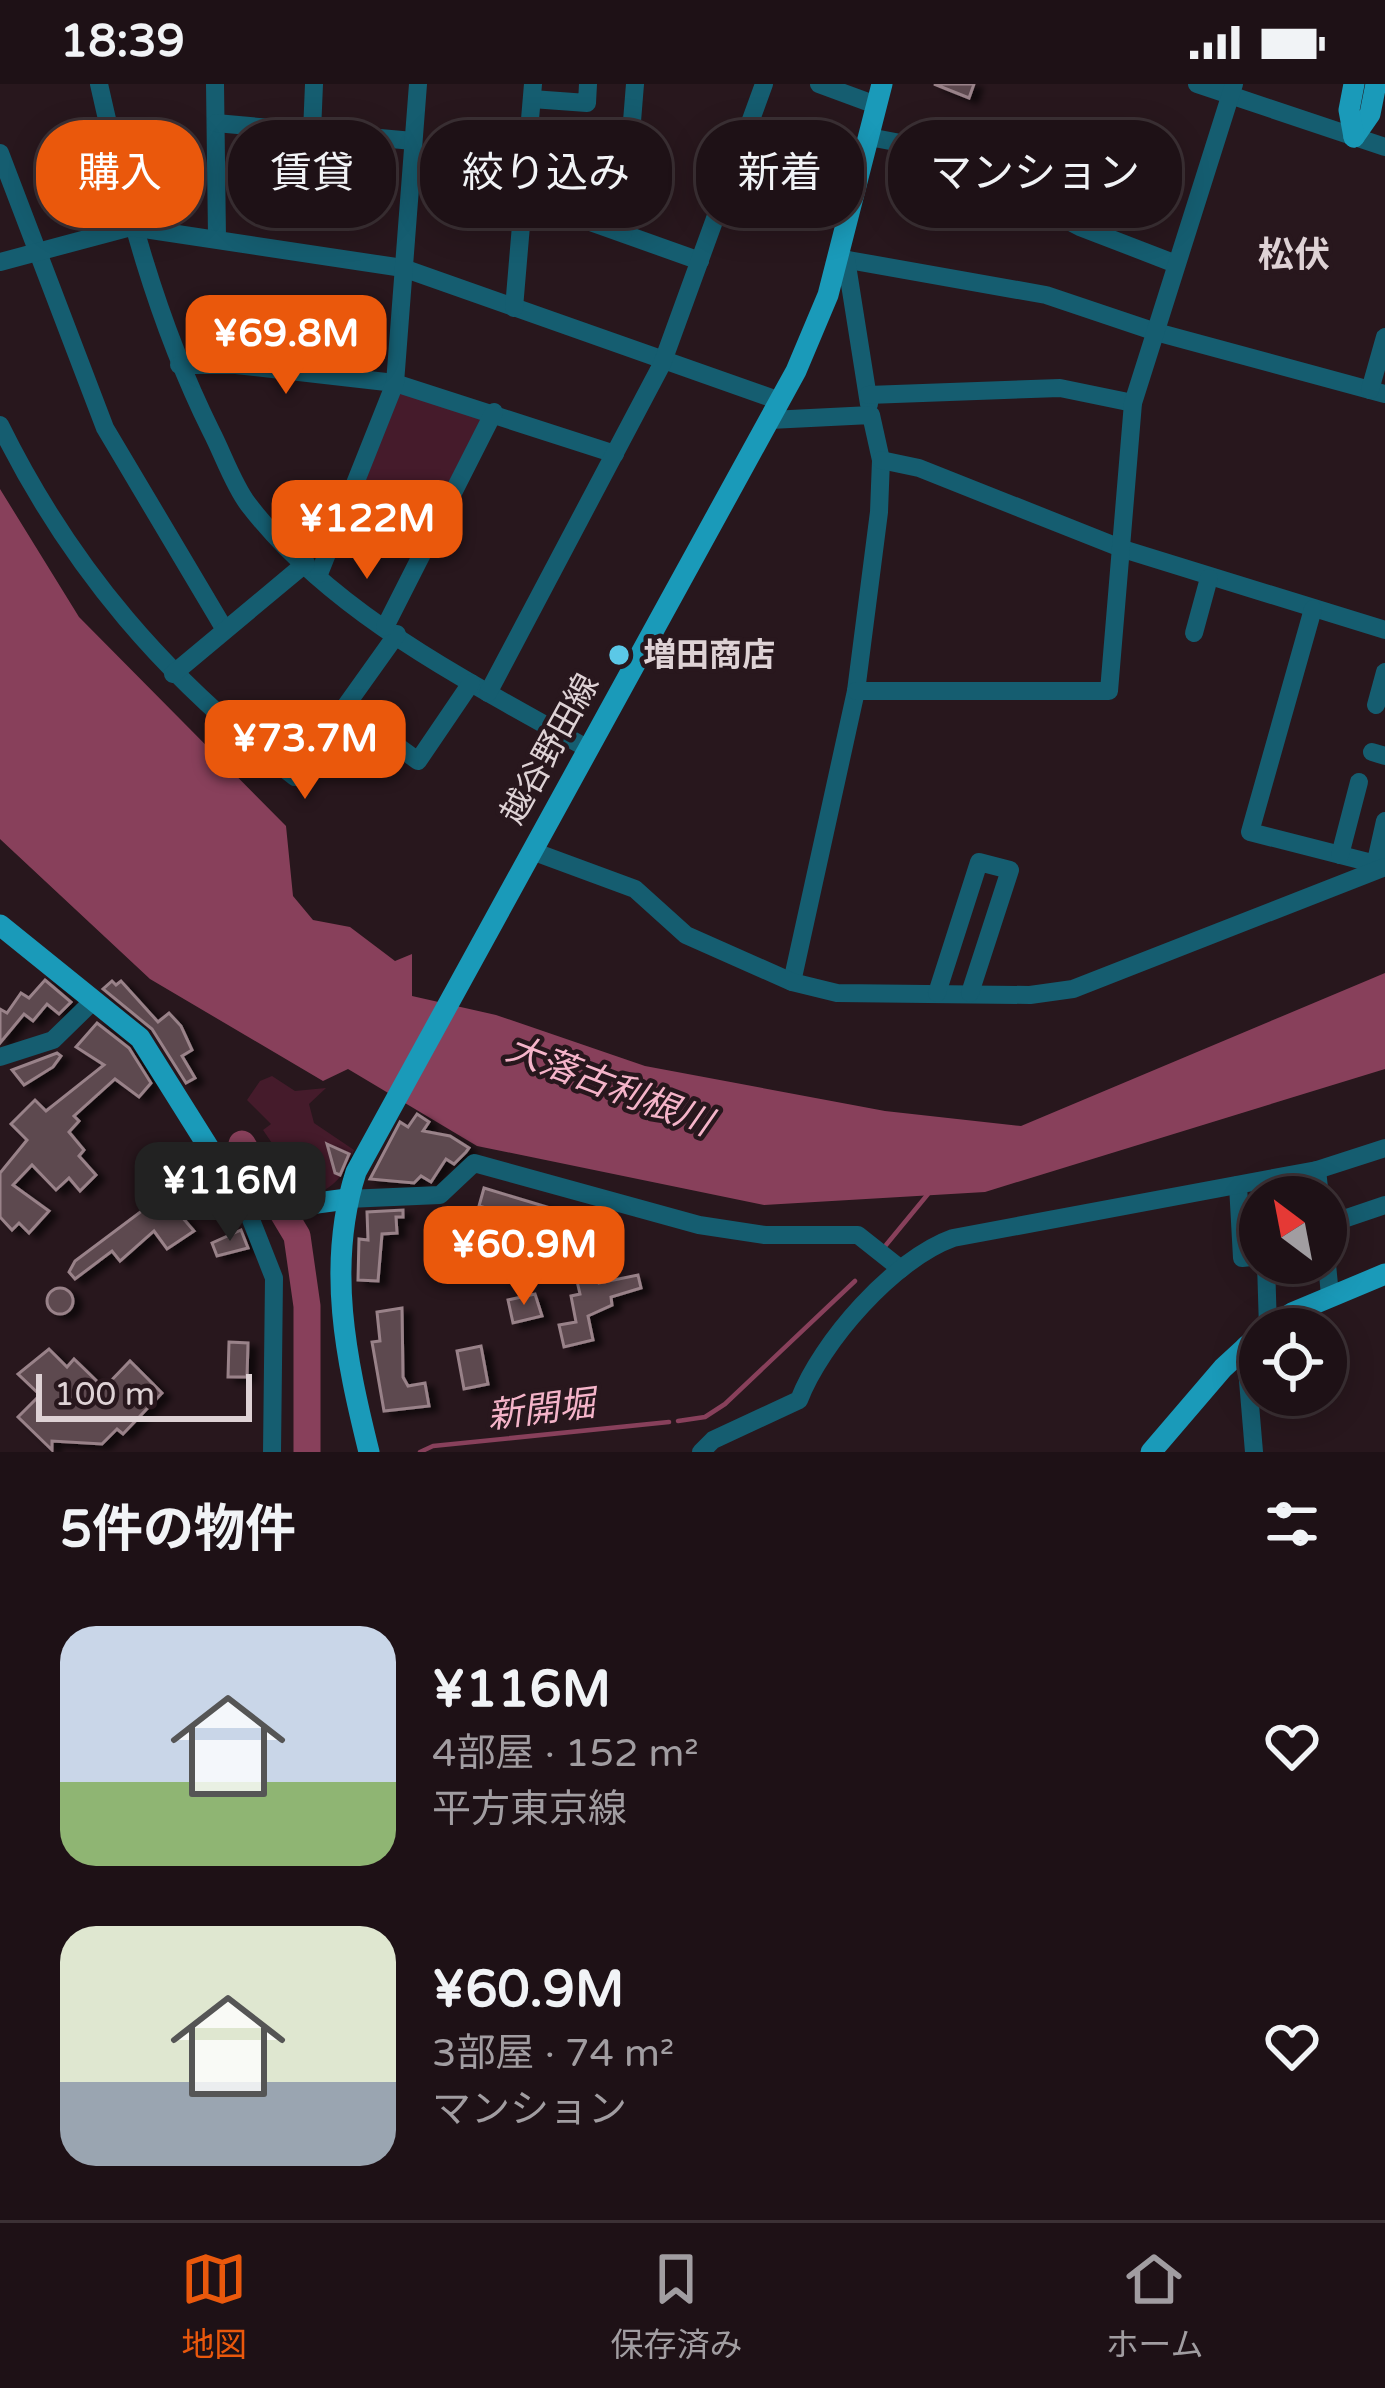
<!DOCTYPE html>
<html lang="ja">
<head>
<meta charset="utf-8">
<style>
  body { margin:0; font-family:"Varela Round","Noto Sans JP",sans-serif; background:#261a1f; color:#f1f3f6; height:100vh; display:flex; flex-direction:column; font-size:45px; white-space:nowrap }
  * { box-sizing:border-box; margin:0 }
  p { font-size:39px; color:#a19da1 }
  .icon { flex:none; width:66px; height:66px; fill:none; stroke:currentColor; stroke-width:2; stroke-linecap:round; stroke-linejoin:round }
  .map { position:relative; height:1368px; overflow:hidden }
  .drawer { display:flex; flex-direction:column; background:#1e1116; flex:1 }
  .drawer>* { flex:none }
  .hud { position:absolute; left:36px; top:36px; width:1314px; height:108px; display:flex; gap:24px }
  .needle { width:78px; rotate:328deg }
  .buttons { position:absolute; left:1239px; top:1092px; display:grid; gap:24px }
  .buttons a { display:grid; place-items:center; width:108px; height:108px; border-radius:50%; background:#1e1116; box-shadow:0 6px 30px #0003,0 0 0 3px #3c3135; font-size:60px }
  .scale { position:absolute; left:36px; bottom:30px; width:216px; box-sizing:border-box; padding-left:12px; border:6px solid #ded2d5; border-top:0; font-size:33px; line-height:42px; white-space:nowrap; color:#ded2d5; -webkit-text-stroke:9px #28171d; paint-order:stroke }
  .price { position:absolute; translate:-50% -102px; padding:0 27px; border-radius:24px; background:#ea580c; color:#fff; font-size:39px; line-height:78px; filter:drop-shadow(0 3px 6px #0008) }
  .price::after { content:''; position:absolute; left:50%; top:72px; width:36px; height:27px; margin-left:-18px; background:inherit; clip-path:polygon(0 0,100% 0,50% 100%) }
  .price.active { background:#222; color:#fff }
  ul { padding:0; list-style:none }
  li { display:flex; align-items:center; gap:36px; height:300px; padding:0 60px }
  li span { display:grid; place-items:center; flex:none; width:336px; height:240px; border-radius:36px; color:#555 }
  li>.icon { margin-inline-start:auto }
  span .icon { width:144px; height:144px; fill:#fffc; stroke-width:1 }
  li b { font-size:51px }
  h2 { display:flex; justify-content:space-between; align-items:center; height:144px; padding:0 60px; font-size:51px }
  .pill { padding:0 42px; border-radius:48px; background:#1e1116; box-shadow:0 6px 30px #0003,0 0 0 3px #3c3135; font-size:42px; line-height:108px }
  .pill.active { background:#ea580c; color:#fff }
  .status { display:flex; justify-content:space-between; align-items:center; height:84px; padding:0 60px; background:#1e1116; direction:ltr }
  .status svg { height:33px; fill:currentColor }
  .tab-bar { display:flex; justify-content:space-around; align-items:center; height:168px; border-top:3px solid #3c3135; background:#1e1116; font-size:33px; color:#a19da1 }
  .tab-bar a { display:grid; justify-items:center; gap:6px }
  .tab-bar .active { color:#ea580c }
  .map>svg:first-child { display:block }
  .green { fill:#451b2b }
  .water { fill:#88405b }
  .lines { fill:none; stroke-linecap:round; stroke-linejoin:round }
  .stream { stroke:#88405b; stroke-width:4.5 }
  .river { stroke:#88405b; stroke-width:27 }
  .building { fill:#5d494f; stroke:#998289; stroke-width:3; filter:url(#shadow) }
  .minor { stroke:#155d70; stroke-width:18 }
  .major { stroke:#1a9ab9; stroke-width:21 }
  .poi-dot { fill:#5bc8e7; stroke:#28171d; stroke-width:4.5 }
  .labels { text-anchor:middle; dominant-baseline:central; stroke-width:9; stroke-linejoin:round; paint-order:stroke }
  .poi-label { font-size:33px; font-weight:bold; fill:#ded2d5; stroke:#28171d; text-anchor:start }
  .street-label { font-size:33px; fill:#ded2d5; stroke:#28171d }
  .neighbourhood-label { font-size:36px; font-weight:bold; fill:#ded2d5; stroke:#28171d }
  .water-label { font-size:36px; font-style:italic; fill:#f5b4c9; stroke:#28171d }
</style>
</head>
<body>
<div class="status"><b>18:39</b><svg viewBox="0 0 49 12"><path d="M0 12V9h3v3zM5 12V6h3v6zM10 12V3h3v9zM15 12V0h3v12zM26 1h20v11H26zM47 4h2v5h-2z"/></svg></div>
<div class="map">
<svg width="1385" height="1368" viewBox="0 0 1385 1368">
  <defs>
    <filter id="shadow"><feDropShadow dx="8" dy="4.5" stdDeviation="3" flood-color="#0009"/></filter>
  </defs>
  <rect width="100%" height="100%" fill="#28171d"/>
  <g class="green">
    <path d="M 393,303 L 483,334 L 420,453 L 347,419 Z"/>
    <path d="M 272,992 L 295,1007 L 326,1004 L 309,1020 L 314,1039 L 354,1066 C 347,1087 336,1103 315,1110 L 286,1062 L 276,1065 L 263,1046 L 271,1040 L 247,1016 L 260,997 Z"/>
  </g>
  <path class="water" d="M 0,405 L 79,533 L 286,742 L 293,812 L 313,836 L 350,843 L 395,877 L 412,870 L 412,912 L 496,931 L 645,982 L 885,1027 L 1021,1042 L 1385,889 L 1385,985 L 985,1108 L 764,1121 L 477,1062 L 348,985 L 323,997 L 150,895 L 0,755 Z"/>
  <g class="lines">
    <g class="stream">
      <path d="M 886,1161 L 928,1110"/>
      <path d="M 678,1337 L 705,1333 L 725,1320 L 855,1197"/>
      <path d="M 420,1368 L 433,1362 L 669,1338"/>
    </g>
    <path class="river" d="M 242,1060 L 297,1152 L 307,1222 L 307,1368"/>
  </g>
  <g class="building">
    <path d="M 934,0 L 974,0 L 969,14 Z"/>
    <path d="M 45,896 L 71,918 L 59,930 L 47,920 L 33,937 L 24,930 L 0,959 L 0,925 L 7,929 L 21,909 L 29,914 Z"/>
    <path d="M 112,897 L 116,901 L 121,897 L 158,938 L 169,929 L 181,942 L 192,966 L 182,972 L 195,994 L 186,999 L 152,945 L 103,905 Z"/>
    <path d="M 97,939 L 129,964 L 151,999 L 139,1013 L 115,995 L 74,1032 L 79,1037 L 69,1048 L 84,1066 L 79,1072 L 96,1091 L 80,1107 L 69,1094 L 56,1106 L 32,1081 L 13,1101 L 49,1127 L 29,1149 L 19,1139 L 12,1146 L 0,1133 L 0,1089 L 27,1056 L 11,1040 L 35,1016 L 46,1027 L 104,981 L 76,963 Z"/>
    <path d="M 57,969 L 61,972 L 53,983 L 24,1001 L 12,986 Z"/>
    <path d="M 417,1030 L 429,1038 L 423,1047 L 450,1052 L 469,1064 L 466,1068 L 454,1080 L 446,1075 L 431,1098 L 421,1092 L 414,1099 L 370,1095 L 400,1038 L 408,1043 Z"/>
    <path d="M 327,1060 L 349,1070 L 340,1091 L 335,1089 Z"/>
    <path d="M 484,1104 L 590,1136 L 585,1153 L 479,1122 Z"/>
    <path d="M 163,1111 L 194,1147 L 167,1165 L 154,1147 L 120,1177 L 112,1167 L 75,1195 L 69,1188 L 75,1177 Z"/>
    <path d="M 403,1126 L 403,1133 L 396,1133 L 397,1149 L 382,1150 L 378,1197 L 358,1196 L 359,1155 L 368,1156 L 367,1128 Z"/>
    <path d="M 241,1146 L 248,1164 L 217,1172 L 212,1159 Z"/>
    <path d="M 638,1191 L 641,1204 L 611,1213 L 612,1221 L 588,1232 L 593,1256 L 564,1263 L 559,1241 L 576,1238 L 571,1212 L 580,1210 L 577,1197 L 597,1192 L 599,1199 Z"/>
    <circle cx="60" cy="1217" r="13"/>
    <path d="M 535,1210 L 542,1232 L 513,1239 L 508,1216 Z"/>
    <path d="M 402,1224 L 403,1293 L 408,1302 L 425,1299 L 429,1322 L 384,1327 L 372,1258 L 380,1257 L 377,1228 Z"/>
    <path d="M 229,1258 L 248,1259 L 247,1293 L 228,1293 Z"/>
    <path d="M 481,1262 L 488,1300 L 464,1305 L 457,1267 Z"/>
    <path d="M 49,1265 L 67,1283 L 74,1275 L 104,1304 L 130,1277 L 162,1309 L 123,1350 L 117,1345 L 102,1360 L 52,1357 L 52,1366 L 18,1333 L 40,1311 L 18,1290 Z"/>
  </g>
  <g class="lines">
    <g class="minor">
      <path d="M 99,0 C 126,121 156,236 211,347 C 223,370 233,400 248,420 C 333,531 470,598 588,665"/>
      <path d="M 215,0 L 217,153"/>
      <path d="M 819,0 L 876,21"/>
      <path d="M 1197,0 L 1385,63"/>
      <path d="M 532,15 L 587,19 L 588,0"/>
      <path d="M 216,39 L 413,57"/>
      <path d="M 312,48 L 314,0"/>
      <path d="M 869,53 L 927,64 L 1080,143 L 1176,180"/>
      <path d="M 0,69 L 105,344 L 225,546"/>
      <path d="M 523,114 L 700,177"/>
      <path d="M 623,149 L 635,0"/>
      <path d="M 837,174 L 1046,211 L 1156,248 L 1385,310"/>
      <path d="M 846,175 L 869,320"/>
      <path d="M 0,178 L 131,143 L 403,184 L 780,317"/>
      <path d="M 514,224 L 533,0"/>
      <path d="M 179,281 L 236,281 L 395,299 L 615,370"/>
      <path d="M 280,285 L 286,225"/>
      <path d="M 1370,306 L 1385,253"/>
      <path d="M 868,311 L 1060,304 L 1133,319"/>
      <path d="M 770,336 L 871,331 L 881,376 L 879,428 L 856,607 L 792,898"/>
      <path d="M 0,341 C 71,485 167,596 295,693 L 397,550"/>
      <path d="M 881,376 L 919,384 L 1123,465 L 1385,546"/>
      <path d="M 319,490 L 395,299 L 418,0"/>
      <path d="M 1313,525 L 1250,748 L 1368,778 L 1374,786 L 1385,737"/>
      <path d="M 385,543 L 494,328"/>
      <path d="M 1194,549 L 1209,494"/>
      <path d="M 173,590 L 306,479"/>
      <path d="M 856,607 L 1109,607 L 1133,319 L 1234,0"/>
      <path d="M 488,609 L 662,280 L 764,0"/>
      <path d="M 1376,621 L 1385,588"/>
      <path d="M 345,624 L 418,677 L 471,599"/>
      <path d="M 1372,668 L 1385,672"/>
      <path d="M 532,767 L 635,805 L 686,851 L 792,898 L 837,909 L 1030,911 L 1073,905 L 1385,783"/>
      <path d="M 1340,771 L 1359,698"/>
      <path d="M 937,909 L 979,778 L 1010,786 L 970,909"/>
      <path d="M 0,973 L 53,956 L 93,917"/>
      <path d="M 1317,1086 L 1320,1113"/>
      <path d="M 1238,1101 L 1242,1174 L 1260,1172"/>
      <path d="M 347,1115 L 440,1111 L 474,1079 L 699,1141 L 765,1151 L 858,1151 L 901,1185"/>
      <path d="M 246,1123 L 274,1194 L 272,1368"/>
      <path d="M 1326,1141 L 1385,1121"/>
      <path d="M 1326,1170 L 1330,1211"/>
      <path d="M 1266,1179 L 1268,1244"/>
      <path d="M 1245,1261 L 1254,1368"/>
      <path d="M 701,1368 L 713,1356 L 799,1316 C 821,1258 894,1175 953,1154 L 1317,1086 L 1385,1064"/>
    </g>
    <g class="major">
      <path d="M 1354,53 L 1370,30 L 1376,0"/>
      <path d="M 1354,53 L 1349,26 L 1354,0"/>
      <path d="M 0,841 L 140,954 L 246,1123 L 272,1125 L 347,1115"/>
      <path d="M 1267,1245 L 1292,1229 L 1385,1190"/>
      <path d="M 369,1368 C 346,1275 326,1182 356,1088 L 796,287 L 828,211 L 882,0"/>
      <path d="M 1151,1368 L 1223,1284 L 1260,1250"/>
    </g>
  </g>
  <circle class="poi-dot" cx="619" cy="571" r="12"/>
  <g class="labels">
    <g class="poi-label">
      <text x="643" y="571">増田商店</text>
    </g>
    <g class="street-label">
      <text transform="translate(550 665) rotate(-61)">越谷野田線</text>
    </g>
    <g class="neighbourhood-label">
      <text x="1294" y="171">松伏</text>
    </g>
    <g class="water-label">
      <text transform="translate(609 1002) rotate(21)">大落古利根川</text>
      <text transform="translate(541 1326) rotate(-7)">新開堀</text>
    </g>
  </g>
</svg>
<div class="buttons">
<a><svg class="needle" viewBox="-14 -14 28 28"><path d="M0-13l5 13h-10z" fill="#e53935"/><path d="M0 13l5-13h-10z" fill="#a19da1"/></svg></a>
<a><svg class="icon" aria-label="locate" viewBox="0 0 24 24"><circle cx="12" cy="12" r="6"/><path d="M12 2v4M12 18v4M2 12h4M18 12h4"/></svg></a>
</div>
<div class="scale">100 m</div>
<b class="price" style="left:286px;top:313px">¥69.8M</b>
<b class="price" style="left:367px;top:498px">¥122M</b>
<b class="price" style="left:305px;top:718px">¥73.7M</b>
<b class="price active" style="left:230px;top:1160px">¥116M</b>
<b class="price" style="left:524px;top:1224px">¥60.9M</b>
<div class="hud">
<a class="pill active">購入</a>
<a class="pill">賃貸</a>
<a class="pill">絞り込み</a>
<a class="pill">新着</a>
<a class="pill">マンション</a>
</div>
</div>
<section class="drawer">
<h2>5件の物件<svg class="icon" aria-label="filters" viewBox="0 0 24 24"><path d="M4 7h16M4 17h16"/><circle cx="9" cy="7" r="2"/><circle cx="15" cy="17" r="2"/></svg></h2>
<ul>
<li><span style="background:linear-gradient(#c9d6e8 65%,#8fb573 0)"><svg class="icon" aria-label="home" viewBox="0 0 24 24"><path d="M3 11l9-7 9 7M6 9v11h12V9"/></svg></span><div><b>¥116M</b><p>4部屋 · 152 m²</p><p>平方東京線</p></div><svg class="icon" aria-label="heart" viewBox="0 0 24 24"><path d="M12 20l-8-8c-3-5 5-10 8-4 3-6 11-1 8 4z"/></svg></li>
<li><span style="background:linear-gradient(#dfe7d0 65%,#9aa5b1 0)"><svg class="icon" aria-label="home" viewBox="0 0 24 24"><path d="M3 11l9-7 9 7M6 9v11h12V9"/></svg></span><div><b>¥60.9M</b><p>3部屋 · 74 m²</p><p>マンション</p></div><svg class="icon" aria-label="heart" viewBox="0 0 24 24"><path d="M12 20l-8-8c-3-5 5-10 8-4 3-6 11-1 8 4z"/></svg></li>
</ul>
</section>
<nav class="tab-bar">
<a class="active"><svg class="icon" aria-label="map" viewBox="0 0 24 24"><path d="M3 6l6-2 6 2 6-2v14l-6 2-6-2-6 2zM9 4v14M15 6v14"/></svg>地図</a>
<a><svg class="icon" aria-label="saved" viewBox="0 0 24 24"><path d="M7 4h10v16l-5-4-5 4z"/></svg>保存済み</a>
<a><svg class="icon" aria-label="home" viewBox="0 0 24 24"><path d="M3 11l9-7 9 7M6 9v11h12V9"/></svg>ホーム</a>
</nav>
</body>
</html>
